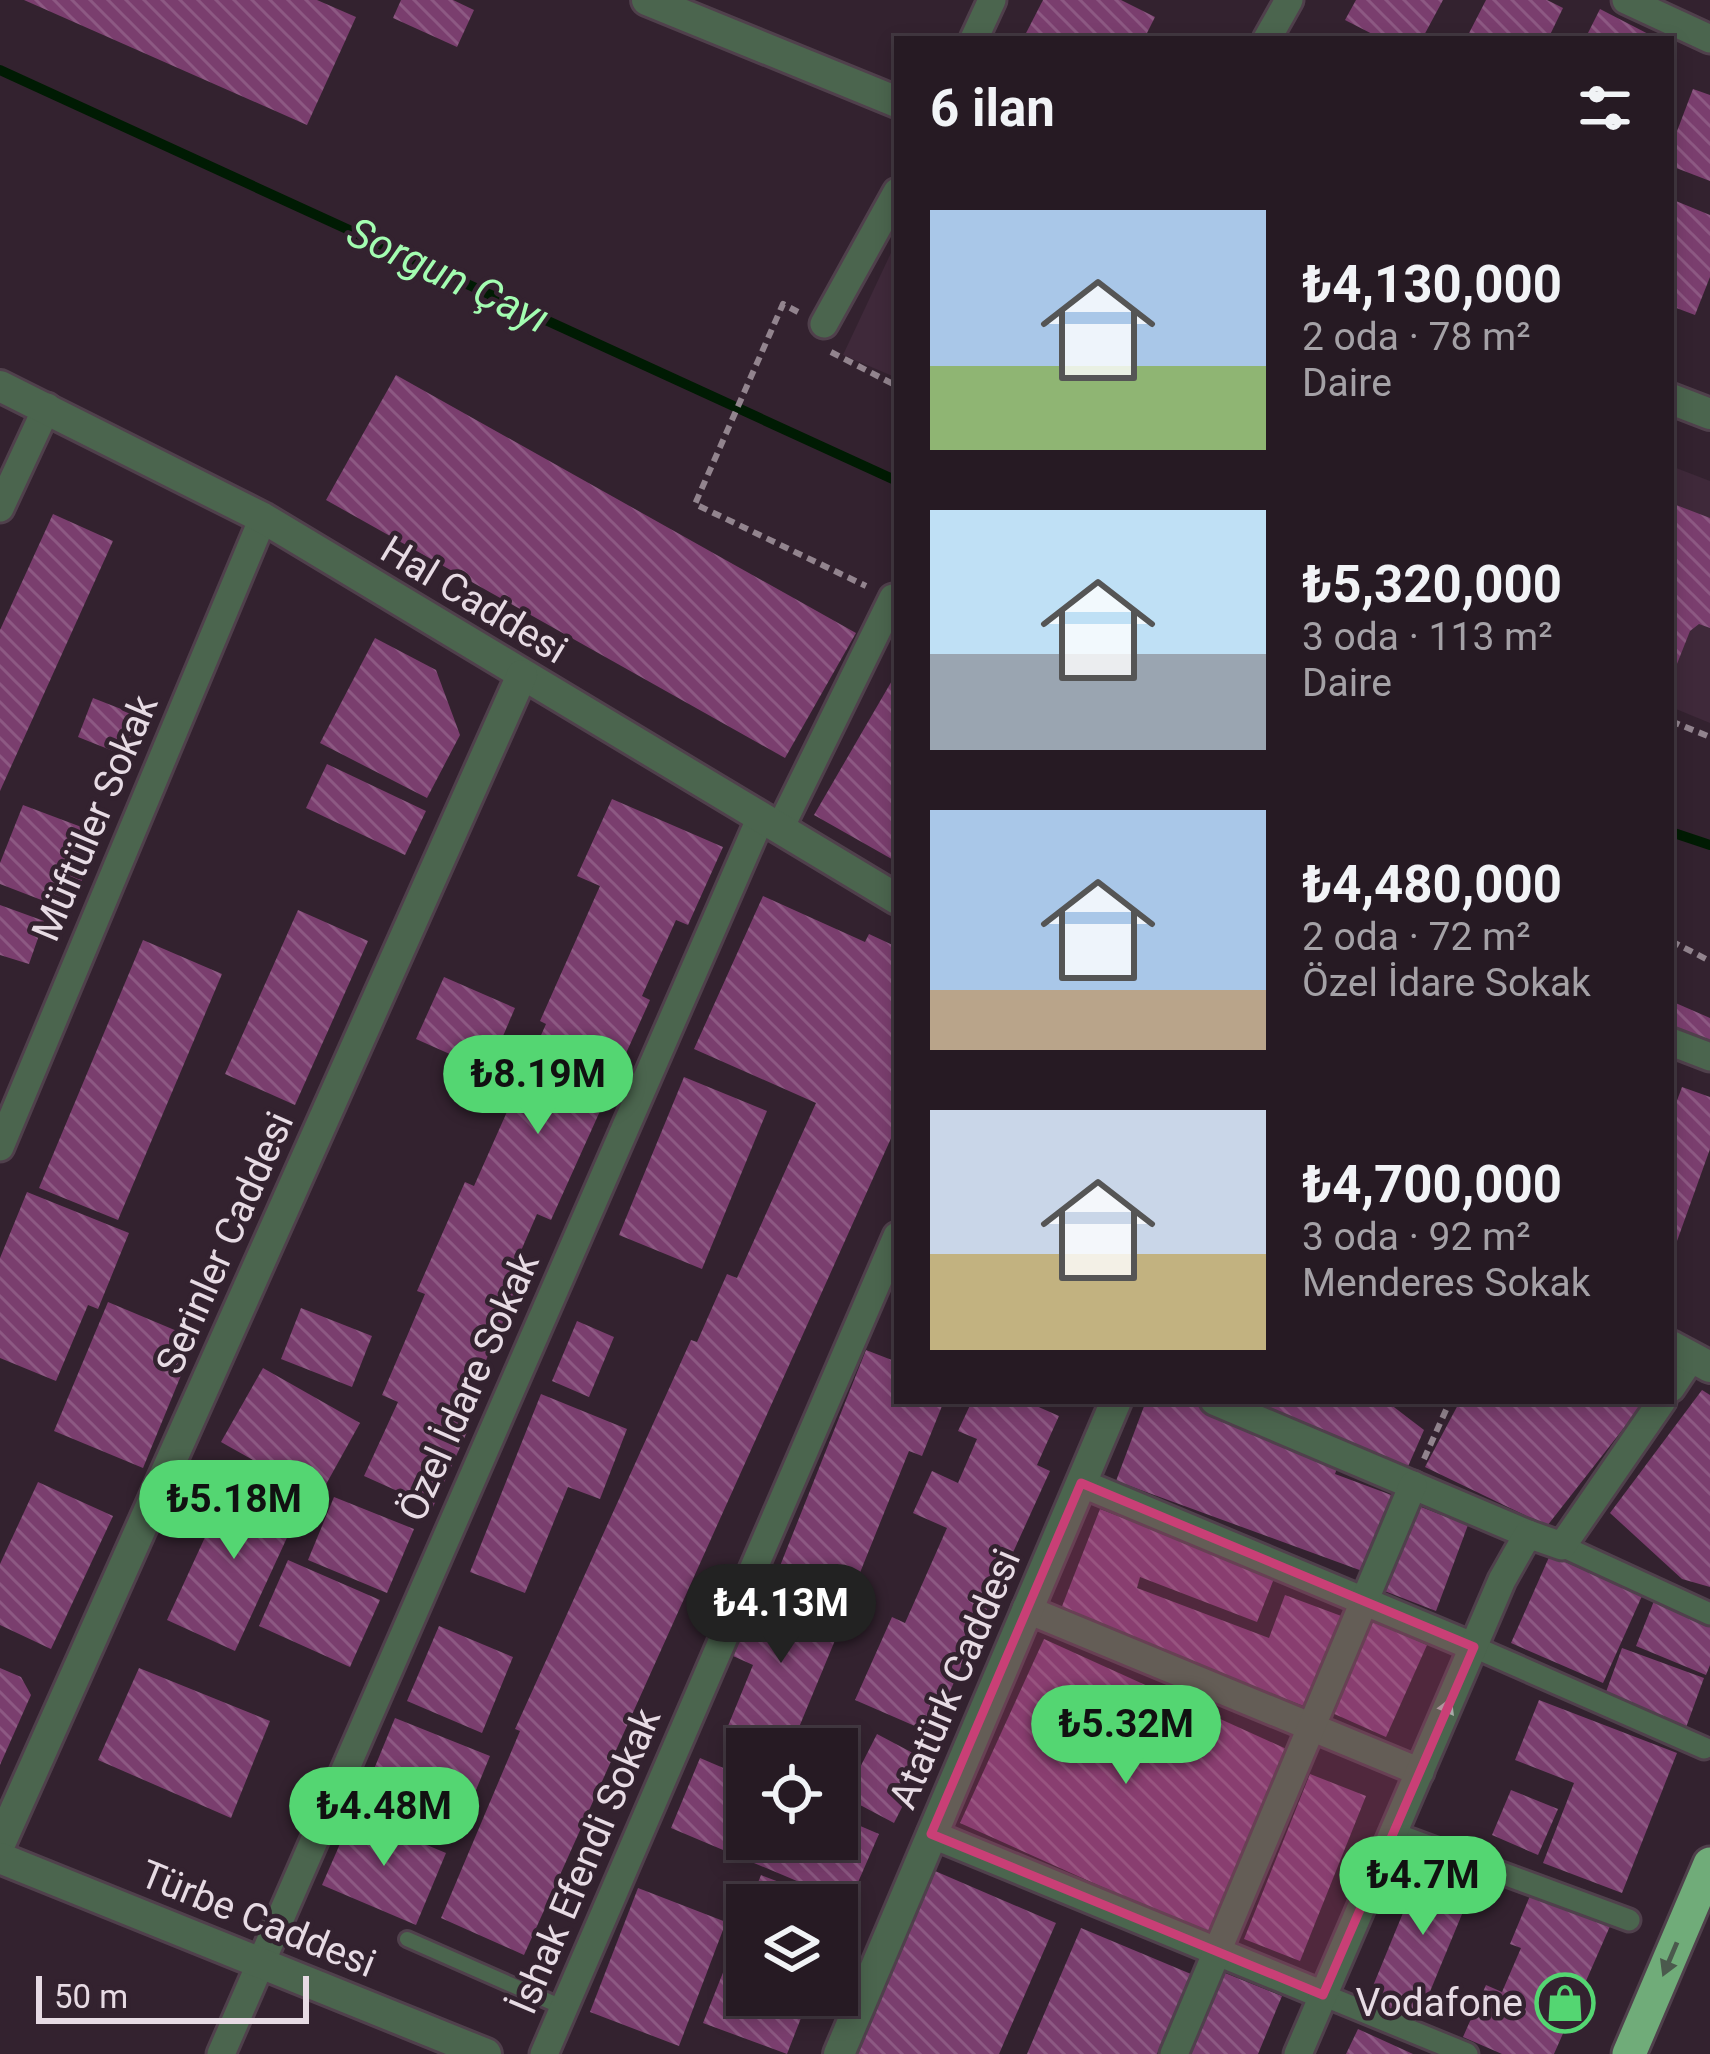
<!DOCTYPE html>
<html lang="tr">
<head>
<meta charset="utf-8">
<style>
  body { margin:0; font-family:Roboto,sans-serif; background:#322730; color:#f1f3f6; height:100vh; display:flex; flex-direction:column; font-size:45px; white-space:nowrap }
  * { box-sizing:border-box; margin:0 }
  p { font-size:39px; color:#a4a1a6 }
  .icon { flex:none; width:66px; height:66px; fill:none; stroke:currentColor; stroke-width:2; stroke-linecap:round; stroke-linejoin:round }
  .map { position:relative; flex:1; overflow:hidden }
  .sheet { position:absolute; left:894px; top:36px; width:780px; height:1368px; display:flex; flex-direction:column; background:#261a23; border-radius:0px; box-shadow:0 6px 18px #0003,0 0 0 3px #423841 }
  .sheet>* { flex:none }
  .fabs { position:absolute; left:726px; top:1728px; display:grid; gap:24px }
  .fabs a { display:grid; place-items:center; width:132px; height:132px; border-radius:0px; background:#261a23; box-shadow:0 6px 18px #0003,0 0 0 3px #423841; font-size:60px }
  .scale { position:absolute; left:36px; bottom:30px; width:273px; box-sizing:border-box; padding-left:12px; border:6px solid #e7dbe4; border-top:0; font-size:33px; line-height:42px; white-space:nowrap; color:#e7dbe4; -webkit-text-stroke:9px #33222f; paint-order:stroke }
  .price { position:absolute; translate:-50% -102px; padding:0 27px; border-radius:42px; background:#54d672; color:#111; font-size:39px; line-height:78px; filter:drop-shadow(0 3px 6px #0008) }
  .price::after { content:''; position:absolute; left:50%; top:72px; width:36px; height:27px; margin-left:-18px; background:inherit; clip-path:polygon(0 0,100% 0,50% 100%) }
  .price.selected { background:#222; color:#fff }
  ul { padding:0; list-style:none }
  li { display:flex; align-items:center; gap:36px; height:300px; padding:0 36px }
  li span { display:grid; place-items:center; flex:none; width:336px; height:240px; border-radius:0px; color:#555 }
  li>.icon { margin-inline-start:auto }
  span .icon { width:144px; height:144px; fill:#fffc; stroke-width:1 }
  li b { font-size:51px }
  h2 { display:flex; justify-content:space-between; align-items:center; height:144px; padding:0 36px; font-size:51px }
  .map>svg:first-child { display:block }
  .built { fill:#3f293a }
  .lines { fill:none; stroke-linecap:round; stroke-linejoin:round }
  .stream { stroke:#001b03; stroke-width:10 }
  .building { fill:url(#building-back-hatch) }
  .service-casing { stroke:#50404c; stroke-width:20 }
  .pedestrian-casing { stroke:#50404c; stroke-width:27 }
  .minor-casing { stroke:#50404c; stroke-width:33 }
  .tertiary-casing { stroke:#50404c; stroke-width:36 }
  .trunk-casing { stroke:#50404c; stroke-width:39 }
  .path { stroke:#92848e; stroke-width:6; stroke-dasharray:9 6; stroke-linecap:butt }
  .service { stroke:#4b654e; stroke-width:14 }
  .pedestrian { stroke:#4b654e; stroke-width:21 }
  .minor { stroke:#4b654e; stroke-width:27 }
  .tertiary { stroke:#4b654e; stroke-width:30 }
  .trunk { stroke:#70ac79; stroke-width:33 }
  .oneway { fill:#a9aca8 }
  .oneway2 { fill:#4b594d }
  .marked { fill:#c93f76; fill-opacity:0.2; stroke:#c93f76; stroke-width:9; stroke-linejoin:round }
  .labels { text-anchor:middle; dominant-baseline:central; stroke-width:9; stroke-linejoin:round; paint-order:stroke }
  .street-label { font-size:39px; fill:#e7dbe4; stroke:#33222f }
  .poi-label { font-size:39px; fill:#e7dbe4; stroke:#33222f; text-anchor:end }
  .water-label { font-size:42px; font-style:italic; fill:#a3fdb1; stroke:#33222f }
</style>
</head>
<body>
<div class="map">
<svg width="1710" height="2054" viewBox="0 0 1710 2054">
  <defs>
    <pattern id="building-back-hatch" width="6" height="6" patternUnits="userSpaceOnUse" patternTransform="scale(3)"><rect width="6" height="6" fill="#7a3e6e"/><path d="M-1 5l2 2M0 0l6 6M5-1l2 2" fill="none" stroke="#8d5983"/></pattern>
  </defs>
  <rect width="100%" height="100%" fill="#33222f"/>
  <g class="built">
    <path d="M 897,240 L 897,378 L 843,355 Z"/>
    <path d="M 1671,466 L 1710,481 L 1710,723 L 1671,707 Z"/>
  </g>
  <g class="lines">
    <g class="stream">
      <path d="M 0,70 L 897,481"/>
      <path d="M 1671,832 L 1710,845"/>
    </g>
  </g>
  <g class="building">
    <path d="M 24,0 L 317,0 L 356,17 L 307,125 Z"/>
    <path d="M 401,0 L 453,0 L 474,10 L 457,47 L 393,18 Z"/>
    <path d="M 1043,0 L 1121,0 L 1155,17 L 1144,39 L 1023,39 Z"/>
    <path d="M 1356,0 L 1443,0 L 1422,39 L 1382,39 L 1345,20 Z"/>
    <path d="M 1486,0 L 1547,0 L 1563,8 L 1548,39 L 1466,39 Z"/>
    <path d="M 1600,9 L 1658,39 L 1585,39 Z"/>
    <path d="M 1693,89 L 1710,95 L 1710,181 L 1671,166 L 1671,147 Z"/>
    <path d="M 1671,199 L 1710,215 L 1710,277 L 1695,315 L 1671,306 Z"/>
    <path d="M 396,375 L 856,633 L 785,758 L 326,500 Z"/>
    <path d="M 1671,503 L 1710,518 L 1710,628 L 1699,624 L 1690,631 L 1675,669 L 1671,667 Z"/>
    <path d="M 53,514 L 113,541 L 0,791 L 0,630 Z"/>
    <path d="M 375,638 L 436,670 L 460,735 L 427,798 L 320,743 Z"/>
    <path d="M 897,672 L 897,862 L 814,815 Z"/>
    <path d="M 93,698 L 139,716 L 123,755 L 78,737 Z"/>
    <path d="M 327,764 L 426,811 L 405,855 L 306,808 Z"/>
    <path d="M 612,799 L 723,847 L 688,925 L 676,920 L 642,996 L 650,1000 L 551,1220 L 537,1214 L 510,1276 L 521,1281 L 456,1428 L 467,1432 L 433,1507 L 364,1476 L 398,1402 L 382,1395 L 425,1294 L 417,1291 L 465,1182 L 474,1186 L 546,1024 L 540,1021 L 600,886 L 577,876 Z"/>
    <path d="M 23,805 L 100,834 L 70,911 L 0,884 L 0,863 Z"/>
    <path d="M 763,896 L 865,942 L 869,934 L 897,947 L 897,1125 L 524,1955 L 441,1918 L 520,1731 L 515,1729 L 691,1340 L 697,1342 L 727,1274 L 737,1278 L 816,1103 L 694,1049 Z"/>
    <path d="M 0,905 L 44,921 L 29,964 L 0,955 Z"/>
    <path d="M 298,910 L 368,941 L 295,1105 L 225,1074 Z"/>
    <path d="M 143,940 L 222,974 L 118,1220 L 39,1188 Z"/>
    <path d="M 444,977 L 515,1008 L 488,1071 L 416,1039 Z"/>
    <path d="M 1671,1001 L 1710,1018 L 1710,1046 L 1671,1029 Z"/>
    <path d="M 684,1077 L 767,1111 L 702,1269 L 619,1235 Z"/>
    <path d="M 1682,1087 L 1710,1097 L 1710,1149 L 1672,1255 L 1671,1117 Z"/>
    <path d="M 27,1192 L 129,1233 L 98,1309 L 88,1305 L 56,1381 L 0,1358 L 0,1258 Z"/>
    <path d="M 108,1302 L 196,1339 L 143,1468 L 54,1431 Z"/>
    <path d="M 301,1308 L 372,1336 L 352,1387 L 281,1359 Z"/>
    <path d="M 577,1321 L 614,1337 L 589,1397 L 552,1381 Z"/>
    <path d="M 866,1350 L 897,1362 L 897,1401 L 944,1401 L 922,1456 L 909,1451 L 851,1595 L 780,1566 Z"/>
    <path d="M 263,1368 L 360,1423 L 319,1497 L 221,1442 Z"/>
    <path d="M 1702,1390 L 1710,1395 L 1710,1587 L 1682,1579 L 1610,1513 Z"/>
    <path d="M 541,1394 L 627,1429 L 600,1499 L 568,1487 L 525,1593 L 470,1572 Z"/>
    <path d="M 972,1401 L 1025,1401 L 1059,1416 L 1037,1465 L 1050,1471 L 931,1733 L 855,1700 L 892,1617 L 905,1623 L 947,1528 L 913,1513 L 932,1471 L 958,1483 L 977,1439 L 958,1431 Z"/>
    <path d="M 1146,1401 L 1185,1401 L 1214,1412 L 1340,1460 L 1335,1474 L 1394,1496 L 1365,1572 L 1116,1481 Z"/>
    <path d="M 1262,1401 L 1386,1401 L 1424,1430 L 1406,1471 L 1257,1412 Z"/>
    <path d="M 1460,1401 L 1645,1401 L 1547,1526 L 1425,1467 Z"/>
    <path d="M 234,1474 L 302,1505 L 235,1651 L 167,1620 Z"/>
    <path d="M 38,1482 L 113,1516 L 51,1649 L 0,1625 L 0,1564 Z"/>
    <path d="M 334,1497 L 414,1529 L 387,1593 L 308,1560 Z"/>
    <path d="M 1416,1505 L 1468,1525 L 1436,1611 L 1382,1590 Z"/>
    <path d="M 1100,1509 L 1275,1576 L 1257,1622 L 1140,1577 L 1137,1588 L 1269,1638 L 1285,1595 L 1344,1617 L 1309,1708 L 1059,1614 Z"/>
    <path d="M 1550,1555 L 1642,1596 L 1603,1683 L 1511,1643 Z"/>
    <path d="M 288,1560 L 380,1600 L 350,1667 L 259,1626 Z"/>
    <path d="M 762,1588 L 843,1621 L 790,1749 L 728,1726 L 753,1665 L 733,1656 Z"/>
    <path d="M 1654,1601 L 1710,1625 L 1710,1665 L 1706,1675 L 1636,1646 Z"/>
    <path d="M 1371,1620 L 1427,1645 L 1386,1737 L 1330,1712 Z"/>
    <path d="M 439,1626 L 513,1657 L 482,1733 L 407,1701 Z"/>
    <path d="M 1044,1639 L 1293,1752 L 1209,1935 L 960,1823 Z"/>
    <path d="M 1622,1648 L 1704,1678 L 1684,1733 L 1602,1703 Z"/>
    <path d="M 0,1668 L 21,1677 L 31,1695 L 0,1765 Z"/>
    <path d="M 139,1668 L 270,1721 L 231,1818 L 98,1760 Z"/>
    <path d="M 1539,1700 L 1677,1753 L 1622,1893 L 1543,1863 L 1574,1783 L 1515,1760 Z"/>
    <path d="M 395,1718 L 490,1756 L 460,1829 L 365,1791 Z"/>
    <path d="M 877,1734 L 926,1760 L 894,1823 L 845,1797 Z"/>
    <path d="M 700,1758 L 747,1778 L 747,1839 L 837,1839 L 837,1816 L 879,1834 L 849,1903 L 671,1828 Z"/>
    <path d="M 1310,1774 L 1366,1796 L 1300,1961 L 1244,1939 Z"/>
    <path d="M 1511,1790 L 1558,1809 L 1538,1855 L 1492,1835 Z"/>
    <path d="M 353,1814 L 446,1853 L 416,1925 L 322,1885 Z"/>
    <path d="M 1428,1852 L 1479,1873 L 1417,2023 L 1366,2003 Z"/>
    <path d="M 935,1871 L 1056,1923 L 999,2054 L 855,2054 Z"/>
    <path d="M 761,1875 L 845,1907 L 837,1926 L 837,1905 L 749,1905 Z"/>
    <path d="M 638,1888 L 726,1922 L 679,2046 L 590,2012 Z"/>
    <path d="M 1532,1891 L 1611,1924 L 1554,2054 L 1502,2054 L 1463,2037 L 1486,1985 L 1502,1992 L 1521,1948 L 1510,1944 Z"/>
    <path d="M 747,1912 L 747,1995 L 810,1995 L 787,2054 L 703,2023 Z"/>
    <path d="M 1081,1928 L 1191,1974 L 1157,2054 L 1027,2054 Z"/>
    <path d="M 1225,1973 L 1282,1996 L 1258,2054 L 1191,2054 Z"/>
    <path d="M 1358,2029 L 1413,2054 L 1346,2054 Z"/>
  </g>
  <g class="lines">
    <defs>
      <path id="service" d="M 407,1939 L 564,2008"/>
      <g id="pedestrian">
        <path d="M 1562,1546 L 1710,1614"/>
        <path d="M 1474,1647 L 1704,1748"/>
        <path d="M 1393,1833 L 1629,1920"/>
        <path d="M 1323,1995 L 1467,2054"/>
      </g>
      <g id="minor">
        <path d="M 1626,0 L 1710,39"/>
        <path d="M 974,39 L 992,0"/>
        <path d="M 1267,39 L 1289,0"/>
        <path d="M 824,324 L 897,192"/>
        <path d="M 0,508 L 47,407"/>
        <path d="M 780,828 L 893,598"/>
        <path d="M 1671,1042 L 1710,1057"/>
        <path d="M 0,1147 L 263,518"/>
        <path d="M 1671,1388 L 1691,1358"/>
        <path d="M 1214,1401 L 1528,1534"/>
        <path d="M 1081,1483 L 1474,1647"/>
        <path d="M 1026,1609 L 1420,1772"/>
        <path d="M 931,1834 L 1323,1995"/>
        <path d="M 221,2054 L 761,817"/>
        <path d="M 544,2054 L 897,1236"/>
        <path d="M 1174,2054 L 1413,1485"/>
        <path d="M 1298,2054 L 1502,1580 L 1528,1534 L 1562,1546 L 1662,1401"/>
      </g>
      <g id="tertiary">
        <path d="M 647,0 L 897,102"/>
        <path d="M 0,386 L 263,518 L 897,899"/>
        <path d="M 1671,399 L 1710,414"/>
        <path d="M 1671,1346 L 1710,1367"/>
        <path d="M 0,1844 L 522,675"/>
        <path d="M 0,1858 L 486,2054"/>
        <path d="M 839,2054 L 1116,1401"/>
      </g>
      <path id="trunk" d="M 1629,2054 L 1710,1864"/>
    </defs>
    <use href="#service" class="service-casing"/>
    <use href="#pedestrian" class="pedestrian-casing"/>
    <use href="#minor" class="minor-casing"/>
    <use href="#tertiary" class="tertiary-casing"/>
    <use href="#trunk" class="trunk-casing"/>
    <g class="path">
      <path d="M 798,312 L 783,304 L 695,504 L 866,586"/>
      <path d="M 831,352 L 897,386"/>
      <path d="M 1671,721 L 1710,737"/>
      <path d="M 1671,941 L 1710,961"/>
      <path d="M 1424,1459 L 1450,1401"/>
    </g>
    <use href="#service" class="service"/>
    <use href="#pedestrian" class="pedestrian"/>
    <use href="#minor" class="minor"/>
    <use href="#tertiary" class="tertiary"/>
    <use href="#trunk" class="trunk"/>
  </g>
  <defs><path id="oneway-solid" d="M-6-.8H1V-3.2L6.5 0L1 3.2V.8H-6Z" transform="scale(3)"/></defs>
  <use class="oneway" href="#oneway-solid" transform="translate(1444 1715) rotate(-67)"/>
  <use class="oneway2" href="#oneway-solid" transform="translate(1670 1959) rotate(113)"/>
  <path class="marked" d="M 1081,1483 L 1474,1647 L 1323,1995 L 931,1834 Z"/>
  <defs>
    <symbol id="shop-ring" viewBox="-11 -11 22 22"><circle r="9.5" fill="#33222f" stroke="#54d672" stroke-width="1.5"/><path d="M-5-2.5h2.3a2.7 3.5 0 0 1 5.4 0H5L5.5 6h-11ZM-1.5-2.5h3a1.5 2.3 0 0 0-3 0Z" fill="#54d672"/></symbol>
  </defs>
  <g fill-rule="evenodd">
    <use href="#shop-ring" x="1532" y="1970" width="66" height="66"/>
  </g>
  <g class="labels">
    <g class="street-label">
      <text transform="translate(474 600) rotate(31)">Hal Caddesi</text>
      <text transform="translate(95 818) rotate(-67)">Müftüler Sokak</text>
      <text transform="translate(225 1243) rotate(-66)">Serinler Caddesi</text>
      <text transform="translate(469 1387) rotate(-66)">Özel İdare Sokak</text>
      <text transform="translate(955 1679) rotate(-67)">Atatürk Caddesi</text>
      <text transform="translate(585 1861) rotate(-67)">İshak Efendi Sokak</text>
      <text transform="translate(258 1919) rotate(22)">Türbe Caddesi</text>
    </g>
    <g class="poi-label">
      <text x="1523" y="2003">Vodafone</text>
    </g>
    <g class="water-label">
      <text transform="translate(448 275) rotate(25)">Sorgun Çayı</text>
    </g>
  </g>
</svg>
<div class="fabs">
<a><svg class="icon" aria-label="locate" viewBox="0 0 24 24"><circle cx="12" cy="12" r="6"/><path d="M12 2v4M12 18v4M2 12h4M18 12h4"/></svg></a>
<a><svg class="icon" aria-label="layers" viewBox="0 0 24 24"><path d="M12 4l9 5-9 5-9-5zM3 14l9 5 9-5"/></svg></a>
</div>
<div class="scale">50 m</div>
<b class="price" style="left:538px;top:1137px">₺8.19M</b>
<b class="price" style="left:234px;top:1562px">₺5.18M</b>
<b class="price selected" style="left:781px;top:1666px">₺4.13M</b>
<b class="price" style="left:1126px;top:1787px">₺5.32M</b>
<b class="price" style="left:384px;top:1869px">₺4.48M</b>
<b class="price" style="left:1423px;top:1938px">₺4.7M</b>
<section class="sheet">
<h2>6 ilan<svg class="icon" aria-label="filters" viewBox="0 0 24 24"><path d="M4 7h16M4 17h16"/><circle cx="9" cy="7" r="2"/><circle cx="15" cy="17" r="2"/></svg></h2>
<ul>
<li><span style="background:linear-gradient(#a9c7e8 65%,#8fb573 0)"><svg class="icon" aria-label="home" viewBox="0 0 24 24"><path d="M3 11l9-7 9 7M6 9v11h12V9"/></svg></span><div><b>₺4,130,000</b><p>2 oda · 78 m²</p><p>Daire</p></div></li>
<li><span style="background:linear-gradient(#bfe0f5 60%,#9aa5b1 0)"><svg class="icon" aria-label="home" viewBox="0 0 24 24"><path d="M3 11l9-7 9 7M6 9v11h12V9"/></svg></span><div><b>₺5,320,000</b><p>3 oda · 113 m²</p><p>Daire</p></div></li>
<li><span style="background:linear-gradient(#a9c7e8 75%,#b9a48a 0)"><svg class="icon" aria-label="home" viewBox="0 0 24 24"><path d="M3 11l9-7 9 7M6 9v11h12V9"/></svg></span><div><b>₺4,480,000</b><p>2 oda · 72 m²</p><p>Özel İdare Sokak</p></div></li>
<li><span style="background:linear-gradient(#c9d6e8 60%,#c2b280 0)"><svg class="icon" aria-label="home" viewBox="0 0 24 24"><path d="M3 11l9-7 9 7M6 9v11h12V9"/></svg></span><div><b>₺4,700,000</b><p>3 oda · 92 m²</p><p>Menderes Sokak</p></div></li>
</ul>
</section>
</div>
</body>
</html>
